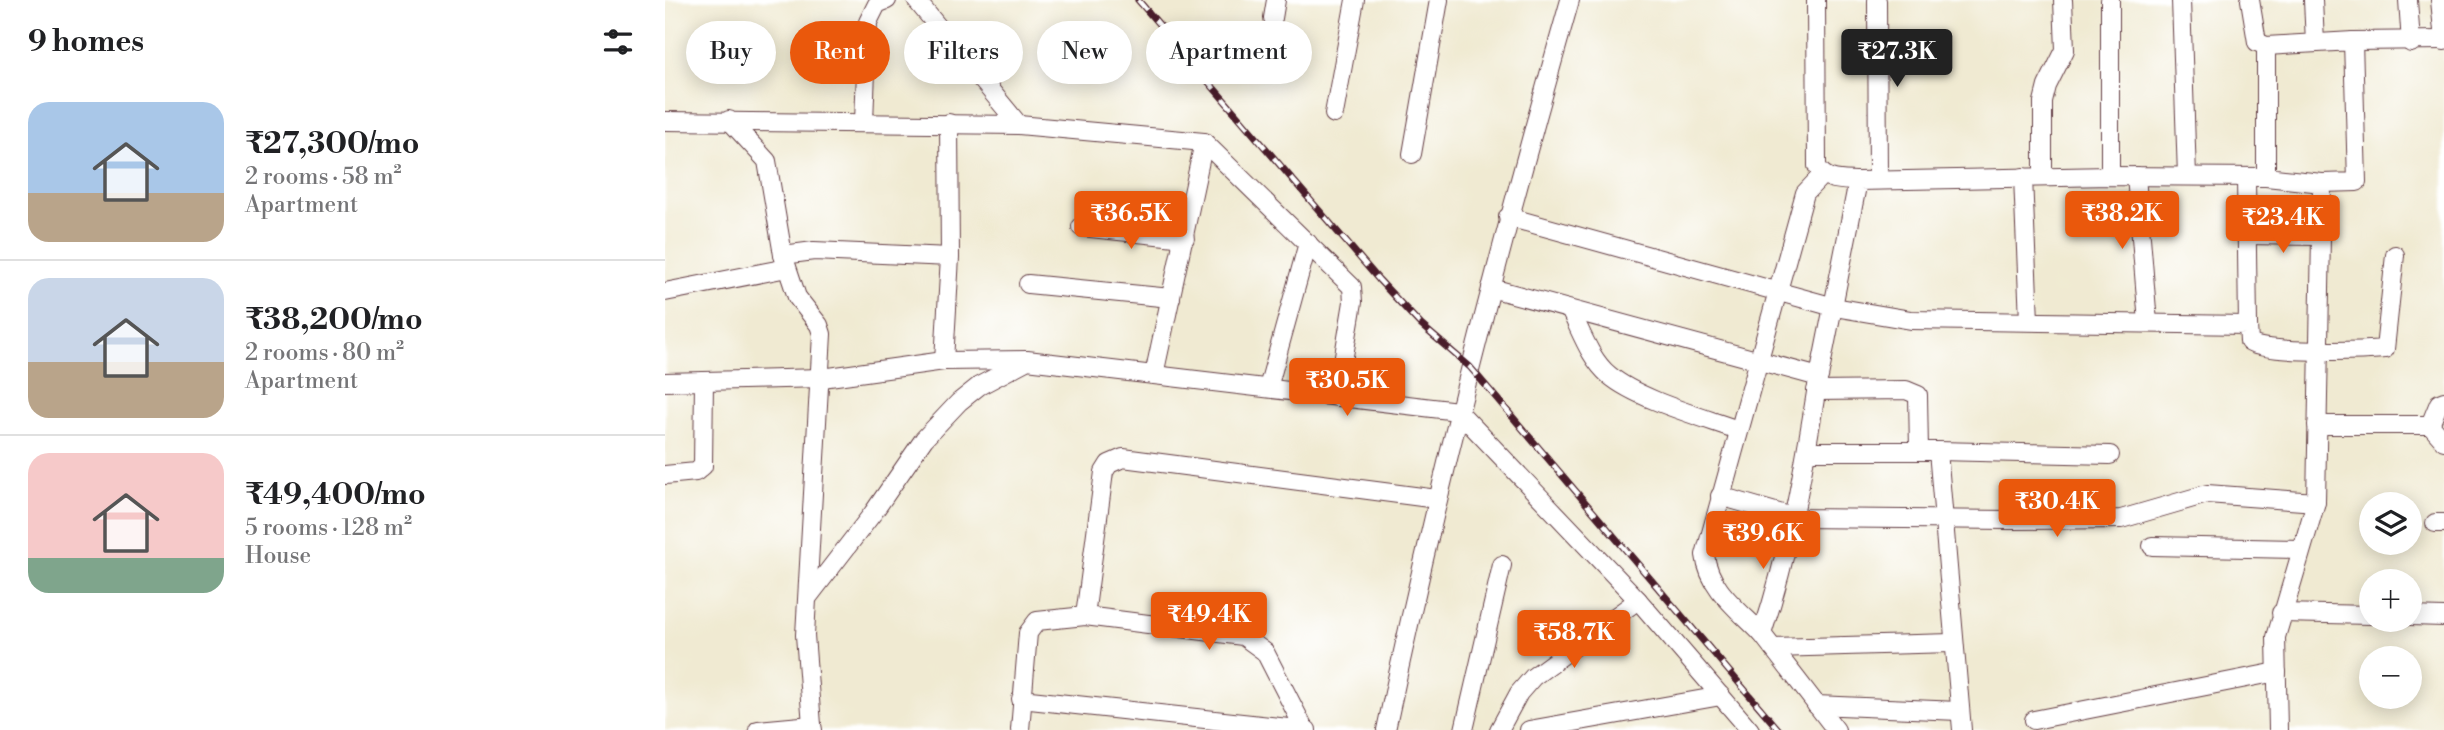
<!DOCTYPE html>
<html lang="en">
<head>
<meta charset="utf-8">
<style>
  body { margin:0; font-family:"Libre Bodoni",serif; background:#f2f2f2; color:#202124; height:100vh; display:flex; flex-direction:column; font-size:26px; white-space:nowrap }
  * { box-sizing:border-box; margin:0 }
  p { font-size:23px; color:#757577 }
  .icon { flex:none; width:38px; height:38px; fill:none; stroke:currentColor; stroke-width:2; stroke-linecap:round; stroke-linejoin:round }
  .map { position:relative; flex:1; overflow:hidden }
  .sheet { display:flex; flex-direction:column; background:#fff; width:665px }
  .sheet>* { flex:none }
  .hud { position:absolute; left:21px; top:21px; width:665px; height:63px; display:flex; gap:14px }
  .controls { position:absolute; left:1694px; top:492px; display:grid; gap:14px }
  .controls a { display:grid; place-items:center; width:63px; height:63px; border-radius:50%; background:#fff; box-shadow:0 4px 18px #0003; font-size:35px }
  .price { position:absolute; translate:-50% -60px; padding:0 16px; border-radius:7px; background:#ea580c; color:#fff; font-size:23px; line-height:46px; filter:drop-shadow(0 2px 4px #0008) }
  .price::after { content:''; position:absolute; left:50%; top:42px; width:21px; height:16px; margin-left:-10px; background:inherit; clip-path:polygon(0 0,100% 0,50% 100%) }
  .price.current { background:#222; color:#fff }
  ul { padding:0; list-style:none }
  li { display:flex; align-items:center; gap:21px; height:175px; padding:0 28px }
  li+li { border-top:2px solid #e0e0e0 }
  li span { display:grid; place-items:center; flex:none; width:196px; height:140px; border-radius:21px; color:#555 }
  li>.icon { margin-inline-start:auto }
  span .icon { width:84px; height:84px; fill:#fffc; stroke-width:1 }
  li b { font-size:30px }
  h2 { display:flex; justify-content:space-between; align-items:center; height:84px; padding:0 28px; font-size:30px }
  .chip { padding:0 24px; border-radius:32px; background:#fff; box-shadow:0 4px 18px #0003; font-size:24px; line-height:63px }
  .chip.current { background:#ea580c; color:#fff }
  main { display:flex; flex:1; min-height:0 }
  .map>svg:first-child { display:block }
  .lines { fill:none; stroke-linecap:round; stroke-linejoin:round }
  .minor-casing { stroke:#633d44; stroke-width:20 }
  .minor { stroke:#fff; stroke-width:18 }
  .rail-casing { stroke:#4a1f2b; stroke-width:7 }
  .rail { stroke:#fff; stroke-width:4.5; stroke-dasharray:13; stroke-linecap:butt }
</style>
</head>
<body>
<main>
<section class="sheet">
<h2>9 homes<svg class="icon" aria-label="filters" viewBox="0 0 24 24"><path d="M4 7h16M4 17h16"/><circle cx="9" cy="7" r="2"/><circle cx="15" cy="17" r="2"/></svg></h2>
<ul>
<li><span style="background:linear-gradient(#a9c7e8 65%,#b9a48a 0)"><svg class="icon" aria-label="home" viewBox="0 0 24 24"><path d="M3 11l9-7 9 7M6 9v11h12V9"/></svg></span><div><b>₹27,300/mo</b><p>2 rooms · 58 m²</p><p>Apartment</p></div></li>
<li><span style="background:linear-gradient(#c9d6e8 60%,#b9a48a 0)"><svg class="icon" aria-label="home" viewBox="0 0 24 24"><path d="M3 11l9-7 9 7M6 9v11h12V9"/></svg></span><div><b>₹38,200/mo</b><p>2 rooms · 80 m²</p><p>Apartment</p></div></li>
<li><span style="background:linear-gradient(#f6c9c9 75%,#7fa58c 0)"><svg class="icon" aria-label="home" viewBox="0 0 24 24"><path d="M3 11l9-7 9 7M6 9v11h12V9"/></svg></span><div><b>₹49,400/mo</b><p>5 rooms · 128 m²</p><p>House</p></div></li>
</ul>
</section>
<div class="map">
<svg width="1779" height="730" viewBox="0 0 1779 730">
  <rect width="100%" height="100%" fill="#fff"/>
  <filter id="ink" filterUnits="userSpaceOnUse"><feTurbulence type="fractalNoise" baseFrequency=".0143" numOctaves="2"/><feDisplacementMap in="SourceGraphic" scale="14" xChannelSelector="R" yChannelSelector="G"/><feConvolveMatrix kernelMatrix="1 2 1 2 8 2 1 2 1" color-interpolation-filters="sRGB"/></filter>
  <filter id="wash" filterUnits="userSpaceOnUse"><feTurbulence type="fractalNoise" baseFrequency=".00686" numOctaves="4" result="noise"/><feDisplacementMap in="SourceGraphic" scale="28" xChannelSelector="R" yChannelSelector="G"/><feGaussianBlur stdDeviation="1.57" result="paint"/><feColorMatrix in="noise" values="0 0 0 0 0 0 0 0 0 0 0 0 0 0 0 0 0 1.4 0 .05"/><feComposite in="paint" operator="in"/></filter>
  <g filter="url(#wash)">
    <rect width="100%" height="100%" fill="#f0ead2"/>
  </g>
  <g filter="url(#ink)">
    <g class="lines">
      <defs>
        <g id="minor">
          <path d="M 251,0 L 354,125"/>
          <path d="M 1151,0 L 1152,166 C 1160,182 1177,180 1193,181"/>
          <path d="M 1212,0 L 1213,179"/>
          <path d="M 1445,0 L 1445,176"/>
          <path d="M 1516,0 L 1522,176"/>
          <path d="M 1585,0 L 1592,42 L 1601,46 L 1601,177 L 1657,183 L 1651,502 L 1611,637 L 1613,730"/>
          <path d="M 1648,0 L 1650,43"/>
          <path d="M 1743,0 L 1746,43"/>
          <path d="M 1775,0 L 1779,41"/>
          <path d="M 608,18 L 611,0"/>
          <path d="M 1688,41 L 1778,40"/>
          <path d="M 1601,46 L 1688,41 L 1692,182 L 1657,183"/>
          <path d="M 669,114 L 690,0"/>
          <path d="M 64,120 L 102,161 L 118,255 L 132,297 L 154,325 L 157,334 L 140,635 L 147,725"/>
          <path d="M 0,121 L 354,125 L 539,142 L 687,287 L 688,302 L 672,397"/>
          <path d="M 199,121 L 203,22 L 212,4 L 222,0"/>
          <path d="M 747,154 L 774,0"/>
          <path d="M 1471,176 L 1483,323"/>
          <path d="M 1358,177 L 1364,321"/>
          <path d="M 1378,177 L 1378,102 L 1382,86 L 1400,50 L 1398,0"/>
          <path d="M 1581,177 L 1583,325"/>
          <path d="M 843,217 L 1169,307 L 1246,320 L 1583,325 L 1584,342 C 1597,354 1697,351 1720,349 L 1730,255"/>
          <path d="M 416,227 L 520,238"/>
          <path d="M 1582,235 L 1655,236"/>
          <path d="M 118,255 L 149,251 L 285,257"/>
          <path d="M 363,284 L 506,298"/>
          <path d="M 826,288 L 1154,377 L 1193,181 L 1445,176 L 1601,177"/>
          <path d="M 0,292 L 122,268"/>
          <path d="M 905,310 C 916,331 925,359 944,375 C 972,399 1037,417 1073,430"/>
          <path d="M 279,361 L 285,257 L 284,123"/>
          <path d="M 489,375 L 539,142"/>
          <path d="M 1153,380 C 1139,467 1125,550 1097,634 L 1171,730"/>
          <path d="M 0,382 L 157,378 L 279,361 L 362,360 L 793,411 L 973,600 L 1085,730"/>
          <path d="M 603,388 L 643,243"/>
          <path d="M 1151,391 L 1241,390 L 1253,395 L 1254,451 L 1273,451 L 1297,730"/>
          <path d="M 1652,425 L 1765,425 L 1774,403 L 1779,401"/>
          <path d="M 1765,425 L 1779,441"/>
          <path d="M 1142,451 L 1254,451"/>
          <path d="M 1273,451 L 1445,455"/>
          <path d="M 0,475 L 31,472 L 38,466 L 39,381"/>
          <path d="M 1055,496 L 1131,518 L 1347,520 L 1456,519 L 1542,494 L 1651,502"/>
          <path d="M 1770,523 L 1779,523"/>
          <path d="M 1487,546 L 1636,549"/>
          <path d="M 144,596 L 208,513 L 259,439 L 294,402 L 314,386 L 359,362"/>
          <path d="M 1616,613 L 1706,615"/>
          <path d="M 420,616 L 578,636 L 600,652 L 640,730"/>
          <path d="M 1745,616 L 1779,617"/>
          <path d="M 1097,634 C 1073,609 1044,589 1040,555 L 1140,193 L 1157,175"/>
          <path d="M 1108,648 L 1287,643"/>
          <path d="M 356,699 L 642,730"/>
          <path d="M 1151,705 L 1294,711"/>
          <path d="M 1369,720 L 1612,672"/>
          <path d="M 93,730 L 147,725 L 148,730"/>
          <path d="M 355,730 L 363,633 L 372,621 L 420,616 L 439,472 L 444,464 L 458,458 L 772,499"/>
          <path d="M 721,730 C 773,484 836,242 905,0"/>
          <path d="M 799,730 L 837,565"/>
          <path d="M 834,730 L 854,693 L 868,677 L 973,600"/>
          <path d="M 864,730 L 1056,696"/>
        </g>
      </defs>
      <use href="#minor" class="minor-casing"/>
      <use href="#minor" class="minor"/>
      <defs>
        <path id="rail" d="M 473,0 L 714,280 L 756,325 L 805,367 L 1114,730"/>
      </defs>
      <use href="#rail" class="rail-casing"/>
      <use href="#rail" class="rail"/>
    </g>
  </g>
</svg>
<div class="controls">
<a><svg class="icon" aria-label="layers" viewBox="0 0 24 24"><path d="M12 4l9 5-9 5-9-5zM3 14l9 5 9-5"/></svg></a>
<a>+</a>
<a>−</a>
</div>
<b class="price current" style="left:1232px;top:89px">₹27.3K</b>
<b class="price" style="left:466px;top:251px">₹36.5K</b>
<b class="price" style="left:1457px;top:251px">₹38.2K</b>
<b class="price" style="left:1618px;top:255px">₹23.4K</b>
<b class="price" style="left:682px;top:418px">₹30.5K</b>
<b class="price" style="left:1392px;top:539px">₹30.4K</b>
<b class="price" style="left:1098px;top:571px">₹39.6K</b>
<b class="price" style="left:544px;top:652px">₹49.4K</b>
<b class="price" style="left:909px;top:670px">₹58.7K</b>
<div class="hud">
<a class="chip">Buy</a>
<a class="chip current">Rent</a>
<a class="chip">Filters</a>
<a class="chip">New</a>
<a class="chip">Apartment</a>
</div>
</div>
</main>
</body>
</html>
